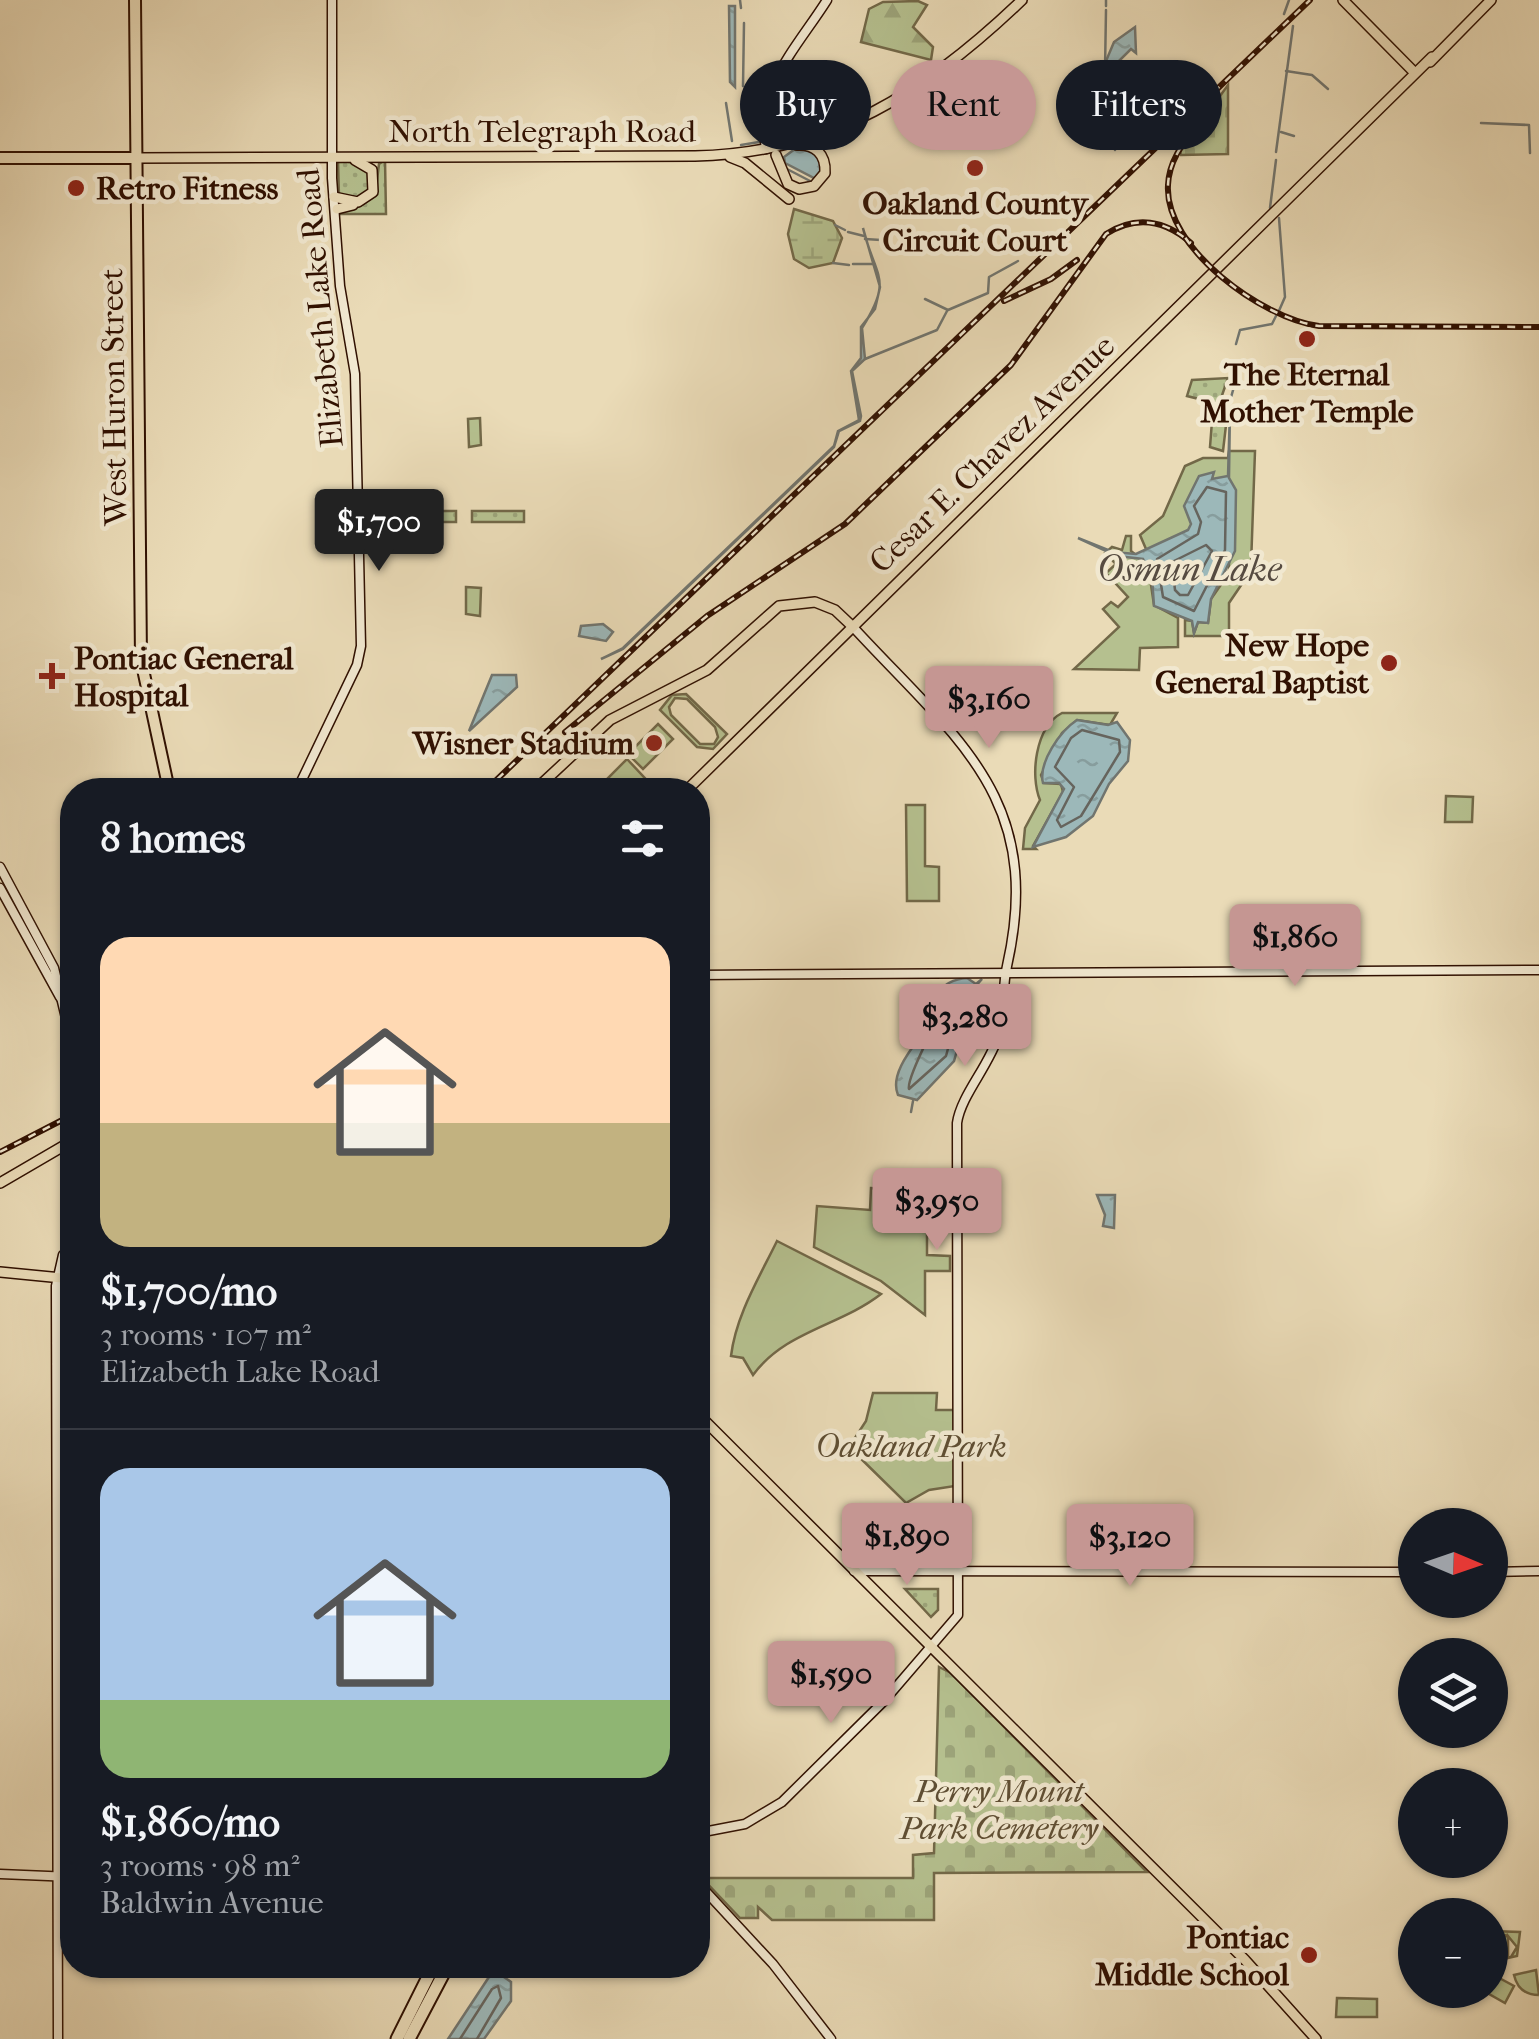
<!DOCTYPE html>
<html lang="en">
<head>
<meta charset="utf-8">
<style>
  body { margin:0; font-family:"IM FELL French Canon",serif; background:#20242c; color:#f1f3f6; height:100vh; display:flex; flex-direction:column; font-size:38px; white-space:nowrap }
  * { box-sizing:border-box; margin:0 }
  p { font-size:32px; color:#9ea1a6 }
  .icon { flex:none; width:55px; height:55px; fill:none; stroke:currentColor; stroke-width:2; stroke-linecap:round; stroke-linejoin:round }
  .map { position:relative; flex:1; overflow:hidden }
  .sheet { position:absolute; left:60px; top:778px; width:650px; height:1200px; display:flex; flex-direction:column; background:#171b24; border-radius:40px; box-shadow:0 2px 8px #0004 }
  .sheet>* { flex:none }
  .banner { position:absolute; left:740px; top:60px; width:648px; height:90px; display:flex; gap:20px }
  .needle { width:65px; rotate:92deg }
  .fabs { position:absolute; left:1398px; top:1508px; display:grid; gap:20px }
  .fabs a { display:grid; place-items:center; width:110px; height:110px; border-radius:50%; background:#171b24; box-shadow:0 2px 8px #0004; font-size:50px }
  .price { position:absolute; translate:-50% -85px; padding:0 22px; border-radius:10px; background:#c59692; color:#111; font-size:32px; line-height:65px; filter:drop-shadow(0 2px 5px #0008) }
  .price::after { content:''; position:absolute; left:50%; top:60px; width:30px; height:22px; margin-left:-15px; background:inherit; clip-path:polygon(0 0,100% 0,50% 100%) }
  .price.current { background:#222; color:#fff }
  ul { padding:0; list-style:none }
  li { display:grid; align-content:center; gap:20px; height:530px; padding:0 40px }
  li+li { border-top:2px solid #363941 }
  li span { display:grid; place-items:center; height:310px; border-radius:30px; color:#555 }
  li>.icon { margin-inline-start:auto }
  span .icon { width:180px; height:180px; fill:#fffc; stroke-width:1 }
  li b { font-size:42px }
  h2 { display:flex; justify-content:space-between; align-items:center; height:120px; padding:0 40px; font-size:42px }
  .chip { padding:0 35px; border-radius:45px; background:#171b24; box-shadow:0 2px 8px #0004; font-size:35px; line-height:90px }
  .chip.current { background:#c59692; color:#111 }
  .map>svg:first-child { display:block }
  .grass { fill:url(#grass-dots); stroke:#726848; stroke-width:2.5 }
  .forest { fill:url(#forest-firs); stroke:#726848; stroke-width:2.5 }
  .wetland { fill:url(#wetland-marsh); stroke:#726848; stroke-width:2.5 }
  .cemetery { fill:url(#cemetery-stones); stroke:#726848; stroke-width:2.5 }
  .green { fill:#b5c08f; stroke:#726848; stroke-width:2.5; fill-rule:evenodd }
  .water { fill:url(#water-ripples); stroke:#71756f; stroke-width:2.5 }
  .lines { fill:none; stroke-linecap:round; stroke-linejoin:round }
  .shore { stroke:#66645d; stroke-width:2.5 }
  .stream { stroke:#71756f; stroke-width:2.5 }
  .secondary-casing { stroke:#301001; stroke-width:11 }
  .primary-casing { stroke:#301001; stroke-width:12 }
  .trunk-casing { stroke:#301001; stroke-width:14 }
  .motorway-casing { stroke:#301001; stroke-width:15 }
  .secondary { stroke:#f1e8d0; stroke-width:8 }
  .primary { stroke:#eadbb7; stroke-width:9 }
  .trunk { stroke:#eadbb7; stroke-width:10 }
  .motorway { stroke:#eadbb7; stroke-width:11 }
  .rail-casing { stroke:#301001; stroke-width:6 }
  .rail { stroke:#f1e8d0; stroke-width:2.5; stroke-dasharray:8; stroke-linecap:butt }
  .poi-dot { fill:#8f2418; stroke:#f1e8d0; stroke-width:4 }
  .labels { text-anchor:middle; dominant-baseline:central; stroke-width:9; stroke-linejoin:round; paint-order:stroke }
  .street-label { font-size:32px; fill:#301001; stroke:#f1e8d0 }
  .poi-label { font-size:32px; font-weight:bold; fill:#301001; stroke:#f1e8d0; text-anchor:end }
  .park-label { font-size:32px; font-style:italic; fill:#5f4e33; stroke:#f1e8d0 }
  .water-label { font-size:35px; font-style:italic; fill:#564b41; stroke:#f1e8d0 }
</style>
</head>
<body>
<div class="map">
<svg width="1539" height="2039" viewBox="0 0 1539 2039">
  <defs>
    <pattern id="grass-dots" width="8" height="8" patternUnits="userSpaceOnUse" patternTransform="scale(2.5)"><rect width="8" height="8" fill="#b5c08f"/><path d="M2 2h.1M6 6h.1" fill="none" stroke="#9ca47a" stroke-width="1.8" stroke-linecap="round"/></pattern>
    <pattern id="forest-firs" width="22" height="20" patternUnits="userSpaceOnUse" patternTransform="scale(2.5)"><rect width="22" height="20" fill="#b5c08f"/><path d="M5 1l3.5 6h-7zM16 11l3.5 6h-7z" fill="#9ca47a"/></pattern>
    <pattern id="wetland-marsh" width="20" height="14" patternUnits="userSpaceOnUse" patternTransform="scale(2.5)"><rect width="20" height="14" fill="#b5c08f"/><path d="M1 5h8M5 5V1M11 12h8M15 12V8" fill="none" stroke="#9ca47a"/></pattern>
    <pattern id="cemetery-stones" width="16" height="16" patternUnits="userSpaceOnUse" patternTransform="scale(2.5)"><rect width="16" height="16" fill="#b5c08f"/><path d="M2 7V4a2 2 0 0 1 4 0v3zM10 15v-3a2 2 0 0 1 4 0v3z" fill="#9ca47a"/></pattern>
    <pattern id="water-ripples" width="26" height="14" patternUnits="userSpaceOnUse" patternTransform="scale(2.5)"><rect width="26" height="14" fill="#9cb8b9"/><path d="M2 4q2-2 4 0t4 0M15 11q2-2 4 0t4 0" fill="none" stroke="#879d9d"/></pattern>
  </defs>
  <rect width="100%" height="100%" fill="#eadbb7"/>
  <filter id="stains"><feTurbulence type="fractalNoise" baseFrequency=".002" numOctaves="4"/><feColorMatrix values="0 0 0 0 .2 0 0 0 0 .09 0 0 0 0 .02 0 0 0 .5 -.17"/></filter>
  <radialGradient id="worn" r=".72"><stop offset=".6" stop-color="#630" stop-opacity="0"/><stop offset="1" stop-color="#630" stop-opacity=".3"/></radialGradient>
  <g class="grass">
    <path d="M 385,160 L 386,214 L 341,214 L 342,209 L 361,205 L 375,196 L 379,164 Z"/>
    <path d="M 338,161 L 363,163 L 374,180 L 365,198 L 339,197 Z"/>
    <path d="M 1228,378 L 1219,404 L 1187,396 L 1192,380 Z"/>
    <path d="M 1213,408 L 1228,408 L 1223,451 L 1210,447 Z"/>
    <path d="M 456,511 L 456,522 L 398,522 L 398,511 Z"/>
    <path d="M 524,511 L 524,522 L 472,522 L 472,511 Z"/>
    <path d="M 905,1589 L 938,1589 L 938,1610 L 931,1617 Z"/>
  </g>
  <path class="forest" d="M 918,1 L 927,5 L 913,27 L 933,47 L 931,60 L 861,42 L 869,9 L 883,2 Z"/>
  <path class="wetland" d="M 794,209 L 833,221 L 842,238 L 833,263 L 809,268 L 794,259 L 788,234 Z"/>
  <g class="cemetery">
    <path d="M 1228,85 L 1228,154 L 1181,155 L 1180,151 Z"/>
    <path d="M 939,1667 L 951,1673 L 1147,1872 L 934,1873 L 934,1920 L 772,1920 L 758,1907 L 758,1918 L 740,1918 L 702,1878 L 913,1878 L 913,1855 L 934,1853 Z"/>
  </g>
  <g class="green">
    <path d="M 480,418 L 481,445 L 469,447 L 468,419 Z"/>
    <path d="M 1229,451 L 1255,451 L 1251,566 L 1268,572 L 1266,580 L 1248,575 L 1229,603 L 1229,636 L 1185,636 L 1185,620 L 1192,621 L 1194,633 L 1198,622 L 1208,623 L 1211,599 L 1229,573 L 1229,495 L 1206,537 L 1149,556 L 1140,535 L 1163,516 L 1185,466 L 1203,458 L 1228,458 Z"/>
    <path d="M 1126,536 L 1131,536 L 1131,551 L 1148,565 L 1154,605 L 1178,618 L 1178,647 L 1140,648 L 1139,670 L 1074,669 L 1119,627 L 1103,609 L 1111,602 L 1118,607 L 1128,597 L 1106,573 L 1116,564 L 1105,553 L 1112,547 L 1122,550 Z"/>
    <path d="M 466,587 L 481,588 L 480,616 L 466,614 Z"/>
    <path d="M 686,694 L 727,734 L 713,749 L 697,747 L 660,710 L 672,695 ZM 675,698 L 687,699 L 715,727 L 718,737 L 714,744 L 700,744 L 671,715 L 669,707 Z"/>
    <path d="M 1062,713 L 1117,713 L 1110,725 L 1077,720 L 1062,733 L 1041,775 L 1044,783 L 1061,784 L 1063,792 L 1033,846 L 1036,849 L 1023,849 L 1025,828 L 1040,800 C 1030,776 1035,727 1062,713 Z"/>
    <path d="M 658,724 L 673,739 L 643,769 L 628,754 Z"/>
    <path d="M 627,759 L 656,790 L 618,790 L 608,778 Z"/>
    <path d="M 1446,796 L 1473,797 L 1472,822 L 1445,822 Z"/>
    <path d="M 906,805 L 925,805 L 925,866 L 939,867 L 939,901 L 907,901 Z"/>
    <path d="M 871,1188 L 950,1195 L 950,1208 L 927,1208 L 927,1255 L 950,1256 L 950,1271 L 925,1271 L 925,1315 L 881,1281 L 814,1247 L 817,1206 L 870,1210 Z"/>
    <path d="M 777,1241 L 881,1294 C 840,1326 785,1331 753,1375 L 743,1358 L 731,1356 C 736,1315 759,1278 777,1241 Z"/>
    <path d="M 873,1393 L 937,1393 L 936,1410 L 955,1410 L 955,1486 L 929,1490 L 906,1503 L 849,1447 L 866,1421 Z"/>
    <path d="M 1490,1931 L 1520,1932 L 1517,1956 L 1490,1962 L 1490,1958 L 1511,1957 L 1517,1947 L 1508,1936 L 1508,1955 L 1490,1955 L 1490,1937 L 1508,1936 Z"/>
    <path d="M 1536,1970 L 1539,1995 C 1525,1995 1517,1988 1514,1975 Z"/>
    <path d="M 1490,1973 L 1514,1986 L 1505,2003 L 1482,1990 L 1490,1990 Z"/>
    <path d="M 1337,1998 L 1377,1999 L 1377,2017 L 1336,2017 Z"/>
  </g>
  <g class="water">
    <path d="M 729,6 L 735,6 L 735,87 L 730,82 Z"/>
    <path d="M 1135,27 L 1136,53 L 1131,49 L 1117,63 L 1106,61 L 1114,42 Z"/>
    <path d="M 795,149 L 808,149 L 819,157 L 821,170 L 816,179 L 785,163 L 784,157 Z"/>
    <path d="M 863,228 C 875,278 894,278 862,328 L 865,359 L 852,371 L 861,416 L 860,421 L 839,431 L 834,447 L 623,649 L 601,659 L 623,648 L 834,446 L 838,431 L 859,420 L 851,371 L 861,358 L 861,327 L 875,309 L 880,287 Z"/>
    <path d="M 1230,408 L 1229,478 L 1236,490 L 1235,551 L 1211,599 L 1208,623 L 1198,622 L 1194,633 L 1192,621 L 1154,606 L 1152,577 L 1143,559 L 1117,556 L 1078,538 L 1113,552 L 1136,554 L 1188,530 L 1191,524 L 1184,506 L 1199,476 L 1214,472 L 1212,479 L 1228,476 Z"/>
    <path d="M 603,624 L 613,632 L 606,641 L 579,636 L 581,626 Z"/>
    <path d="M 492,675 L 516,675 L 517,687 L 469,731 Z"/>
    <path d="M 1077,720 L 1108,725 L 1117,722 L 1130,740 L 1128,761 L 1109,784 L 1093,816 L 1066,837 L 1033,847 L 1064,789 L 1059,783 L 1043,783 C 1038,763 1060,731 1077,720 Z"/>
    <path d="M 967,978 L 976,984 L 982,979 L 975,987 L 954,1061 L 917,1100 L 898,1095 C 889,1074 913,1047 925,1030 C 932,1018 933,1003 940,992 C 945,982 956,979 967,978 Z"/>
    <path d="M 1097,1195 L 1115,1195 L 1114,1228 L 1103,1226 L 1105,1215 Z"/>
    <path d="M 501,1975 L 511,1982 L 511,2001 L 484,2039 L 448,2039 L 489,1977 Z"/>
  </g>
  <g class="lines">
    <g class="shore">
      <path d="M 1207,487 L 1226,492 L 1225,550 L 1194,611 L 1163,597 L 1157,559 L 1198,534 L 1201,522 L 1194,506 Z"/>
      <path d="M 1206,545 L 1212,551 L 1188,595 L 1180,595 L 1175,590 L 1172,562 Z"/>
      <path d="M 1082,730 L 1119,740 L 1120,752 L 1081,816 L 1061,827 L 1057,820 L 1074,787 L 1055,767 L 1071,738 Z"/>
      <path d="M 955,992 L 962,997 L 946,1056 L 909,1089 C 906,1079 946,999 955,992 Z"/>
      <path d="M 460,2039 L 492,1989 L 498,1986 L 501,1998 L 477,2039"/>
    </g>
    <g class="stream">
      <path d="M 740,0 L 741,8"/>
      <path d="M 1106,6 L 1106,0"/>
      <path d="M 1284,14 L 1289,0"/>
      <path d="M 1105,70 L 1106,10"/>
      <path d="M 1286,71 L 1312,75 L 1328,89"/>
      <path d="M 1105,75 L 1107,98"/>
      <path d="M 743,86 L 744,23"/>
      <path d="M 1107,101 L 1111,127"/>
      <path d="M 726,103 L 732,141"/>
      <path d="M 1481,123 L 1529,125 L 1530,153"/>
      <path d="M 1111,132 L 1115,150"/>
      <path d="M 1281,132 L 1294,136"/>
      <path d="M 741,145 L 759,142"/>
      <path d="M 1276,152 L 1293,26"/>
      <path d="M 787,169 L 812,182"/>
      <path d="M 1270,208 L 1276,160"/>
      <path d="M 835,225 L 845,230"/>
      <path d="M 848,232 L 864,236"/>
      <path d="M 865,239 L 881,240"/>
      <path d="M 833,263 L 849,265"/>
      <path d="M 853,264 L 874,264"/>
      <path d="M 925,299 L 948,310 L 988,293 L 989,277 L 1018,261"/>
      <path d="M 1278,313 L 1285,297 L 1279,218"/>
      <path d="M 1236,344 L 1240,330 L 1272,324 L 1276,316"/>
      <path d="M 865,359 L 937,330 L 947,311"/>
      <path d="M 1230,401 L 1237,376"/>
      <path d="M 911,1112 L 913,1101"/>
    </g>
    <defs>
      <g id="secondary">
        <path d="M 770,97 L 774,147"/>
        <path d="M 766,149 C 755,88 796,49 827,0"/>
        <path d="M 297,790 L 357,665 L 361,646 L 355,374 L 340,286 L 332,178 L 332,0"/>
        <path d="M 0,867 L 54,968 L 72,1043"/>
        <path d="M 0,888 L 60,997"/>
        <path d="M 698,975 L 1539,970"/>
        <path d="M 60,1314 L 62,1273"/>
        <path d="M 57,1364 L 70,1353 L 57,1343"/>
        <path d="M 854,1571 L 1415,1572"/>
        <path d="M 1490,1572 L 1539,1571"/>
        <path d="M 698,1833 L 745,1824 L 782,1802 L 884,1701 L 958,1615 L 957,1123 C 961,1095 990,1065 999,1034 C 1005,1011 1002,988 1007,966 C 1045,797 956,739 853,627"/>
        <path d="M 0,1874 L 72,1877"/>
        <path d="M 698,1883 L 773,1964 L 831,2039"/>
        <path d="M 58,2039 L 56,1286 L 63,1255"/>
      </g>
      <g id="primary">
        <path d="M 1343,0 L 1414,72"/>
        <path d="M 1430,62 L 1491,0"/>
        <path d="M 776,155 L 788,184 L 799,189 L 814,186 L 825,173 C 826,154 815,144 797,145"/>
        <path d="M 730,157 L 745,163 L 789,199"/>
        <path d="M 137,158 L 695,156 C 832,153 926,92 1022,0"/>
        <path d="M 334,197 L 358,202 L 373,192 L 372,170 L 355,160"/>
        <path d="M 337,209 L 353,205"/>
        <path d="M 535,790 L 610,720 L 707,670 L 779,606 L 815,602 L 835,610 L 853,627"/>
        <path d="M 687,790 L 1432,57"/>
        <path d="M 0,1183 L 72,1141"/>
        <path d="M 0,1272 L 72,1279"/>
        <path d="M 698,1414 L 1245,1960 L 1316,2039"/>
      </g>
      <g id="trunk">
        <path d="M 135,0 L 141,660 L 169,790"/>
        <path d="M 0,158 L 137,158"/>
      </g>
      <g id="motorway">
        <path d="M 397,2039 L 434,1965"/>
        <path d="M 409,2039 L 448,1965"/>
      </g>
    </defs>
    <use href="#secondary" class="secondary-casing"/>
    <use href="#primary" class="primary-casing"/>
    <use href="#trunk" class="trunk-casing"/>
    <use href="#motorway" class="motorway-casing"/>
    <use href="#secondary" class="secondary"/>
    <use href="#primary" class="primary"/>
    <use href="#trunk" class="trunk"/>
    <use href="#motorway" class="motorway"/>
    <defs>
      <g id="rail">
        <path d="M 1199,122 C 1184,142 1169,160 1168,185 C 1164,248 1263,319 1319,326 L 1539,327"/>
        <path d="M 1004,301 L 1051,279 L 1077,260"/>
        <path d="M 565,732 L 707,616 L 845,524 L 1011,365 L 1106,234 C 1136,215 1165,220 1191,243"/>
        <path d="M 486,790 L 1310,0"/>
        <path d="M 0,1152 L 72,1115"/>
      </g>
    </defs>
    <use href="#rail" class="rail-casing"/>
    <use href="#rail" class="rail"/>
  </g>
  <g class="poi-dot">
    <circle cx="975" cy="168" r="10"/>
    <circle cx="76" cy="188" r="10"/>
    <circle cx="1307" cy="339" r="10"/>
    <circle cx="1389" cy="663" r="10"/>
    <path d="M47 661h10v10h10v10h-10v10h-10v-10h-10v-10h10z"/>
    <circle cx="654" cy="743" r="10"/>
    <circle cx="1309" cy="1955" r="10"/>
  </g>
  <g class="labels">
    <g class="street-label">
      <text x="542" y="131">North Telegraph Road</text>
      <text transform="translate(320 308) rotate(-95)">Elizabeth Lake Road</text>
      <text transform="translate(114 397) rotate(-91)">West Huron Street</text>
      <text transform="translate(992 454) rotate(-44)">Cesar E. Chavez Avenue</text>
    </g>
    <g class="poi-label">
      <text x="96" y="188" text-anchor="start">Retro Fitness</text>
      <text x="975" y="203" text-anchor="middle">Oakland County<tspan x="975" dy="37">Circuit Court</tspan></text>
      <text x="1307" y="374" text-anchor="middle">The Eternal<tspan x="1307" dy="37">Mother Temple</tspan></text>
      <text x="1369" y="645">New Hope<tspan x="1369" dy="37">General Baptist</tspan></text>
      <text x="74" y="658" text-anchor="start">Pontiac General<tspan x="74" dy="37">Hospital</tspan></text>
      <text x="634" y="743">Wisner Stadium</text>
      <text x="1289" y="1937">Pontiac<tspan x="1289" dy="37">Middle School</tspan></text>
    </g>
    <g class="park-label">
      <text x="911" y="1446">Oakland Park</text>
      <text x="999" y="1791">Perry Mount<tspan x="999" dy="37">Park Cemetery</tspan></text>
    </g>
    <g class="water-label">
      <text x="1189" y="569">Osmun Lake</text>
    </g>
  </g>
  <rect width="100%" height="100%" filter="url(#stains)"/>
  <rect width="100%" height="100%" fill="url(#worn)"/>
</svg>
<div class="fabs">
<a><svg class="needle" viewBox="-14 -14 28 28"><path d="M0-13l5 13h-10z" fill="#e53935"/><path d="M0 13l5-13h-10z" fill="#9ea1a6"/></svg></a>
<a><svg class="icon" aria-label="layers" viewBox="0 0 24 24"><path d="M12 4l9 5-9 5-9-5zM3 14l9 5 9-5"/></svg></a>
<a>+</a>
<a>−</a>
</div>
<b class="price current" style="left:379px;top:574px">$1,700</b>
<b class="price" style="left:989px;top:751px">$3,160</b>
<b class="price" style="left:1295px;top:989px">$1,860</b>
<b class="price" style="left:965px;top:1069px">$3,280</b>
<b class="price" style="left:937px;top:1253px">$3,950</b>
<b class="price" style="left:907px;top:1588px">$1,890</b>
<b class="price" style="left:1130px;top:1589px">$3,120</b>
<b class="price" style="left:831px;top:1726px">$1,590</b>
<div class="banner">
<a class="chip">Buy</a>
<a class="chip current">Rent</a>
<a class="chip">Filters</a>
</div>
<section class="sheet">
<h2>8 homes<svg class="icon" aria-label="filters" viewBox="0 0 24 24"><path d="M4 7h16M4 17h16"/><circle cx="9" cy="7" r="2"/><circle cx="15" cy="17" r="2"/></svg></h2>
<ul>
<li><span style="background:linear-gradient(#ffd9b3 60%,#c2b280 0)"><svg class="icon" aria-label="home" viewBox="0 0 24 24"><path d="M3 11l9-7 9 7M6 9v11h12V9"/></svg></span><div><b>$1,700/mo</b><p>3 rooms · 107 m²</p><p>Elizabeth Lake Road</p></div></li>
<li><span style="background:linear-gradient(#a9c7e8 75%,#8fb573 0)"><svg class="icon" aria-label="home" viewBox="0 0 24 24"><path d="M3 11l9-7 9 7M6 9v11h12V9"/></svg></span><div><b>$1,860/mo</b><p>3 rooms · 98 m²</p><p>Baldwin Avenue</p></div></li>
</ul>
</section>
</div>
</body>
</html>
